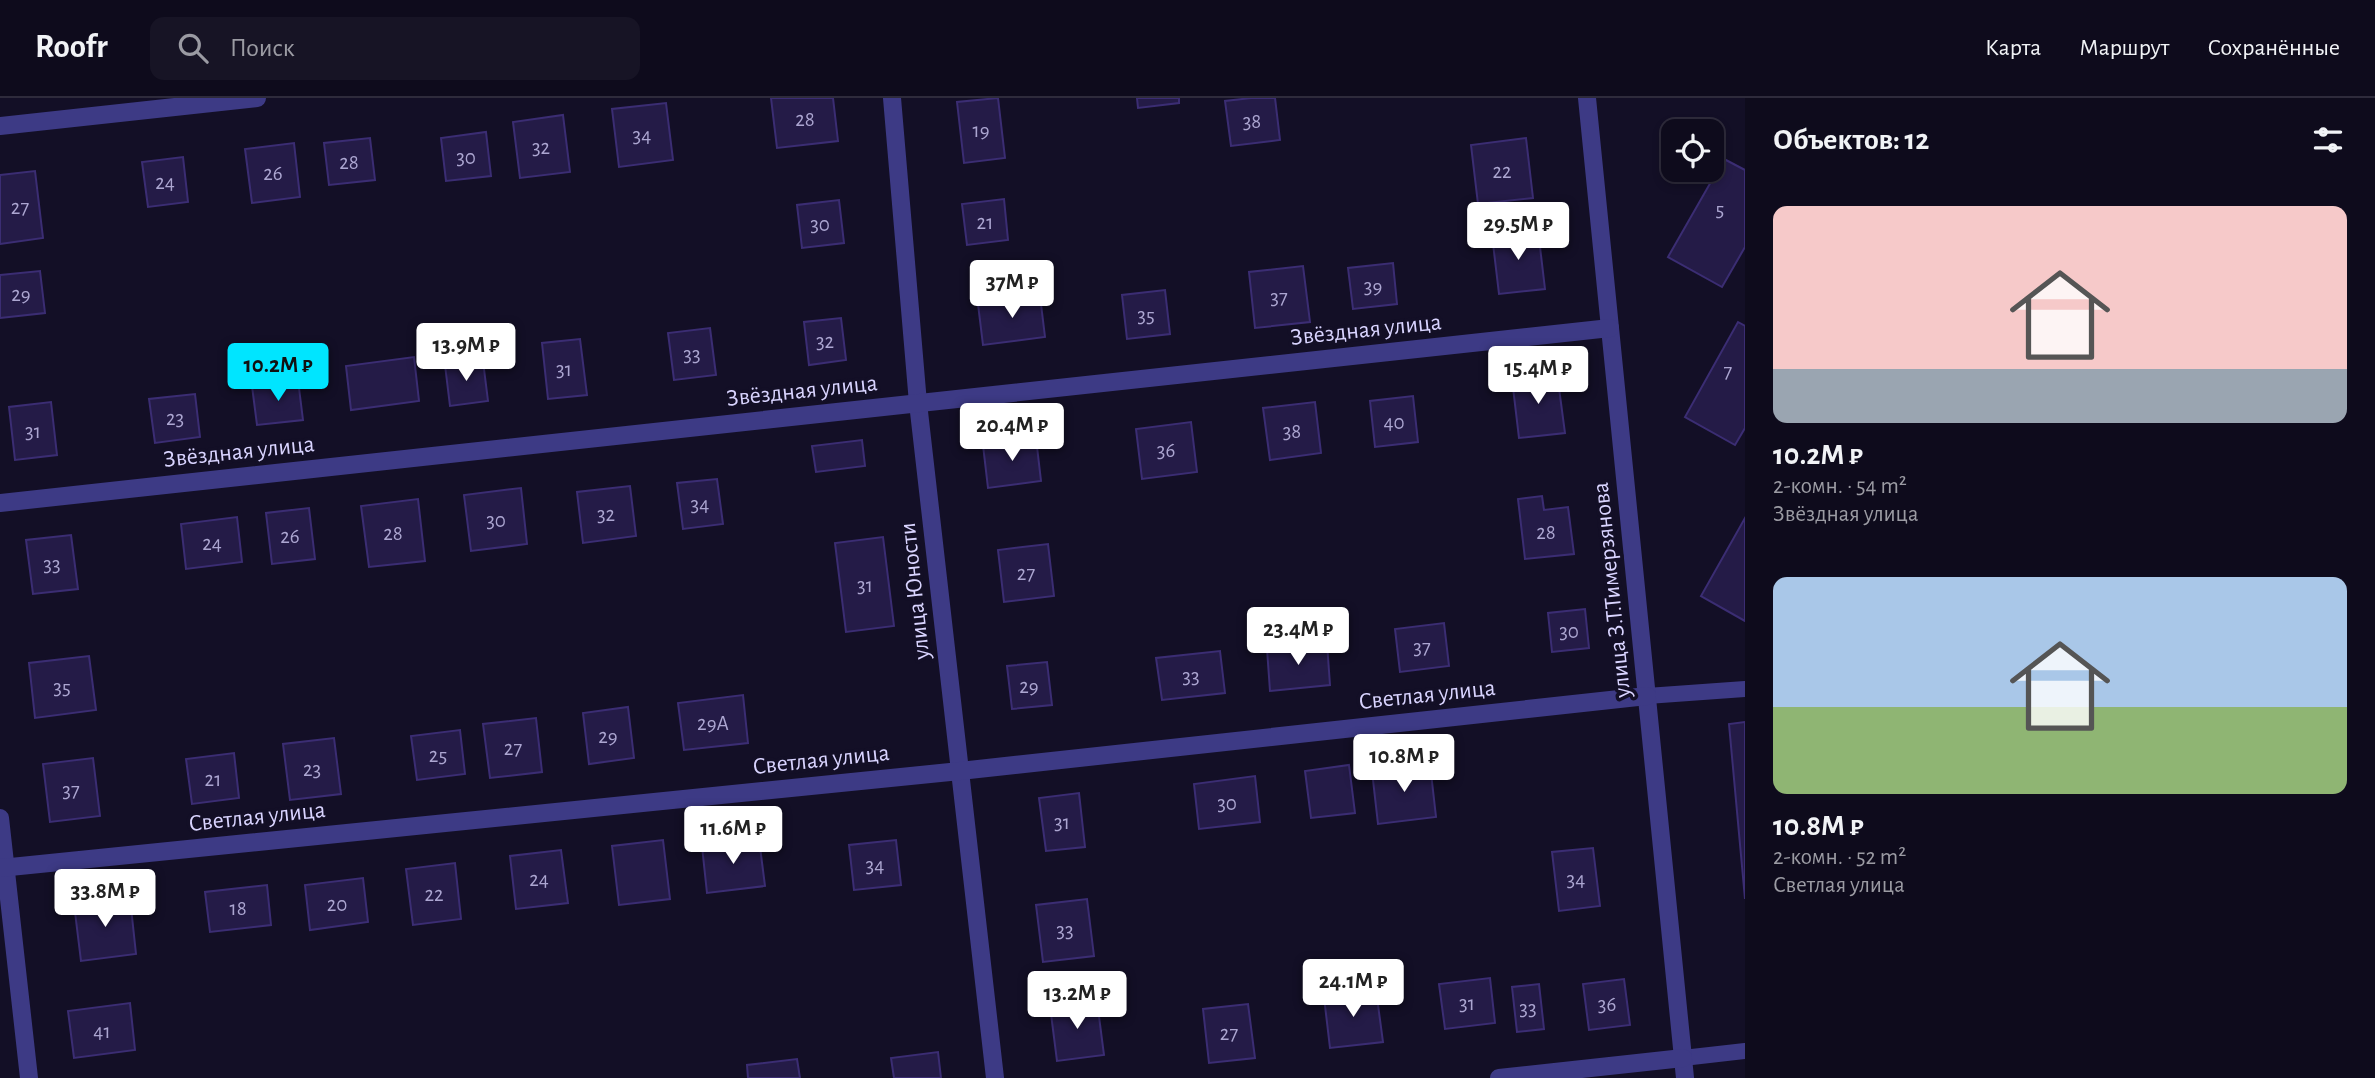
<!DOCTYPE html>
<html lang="ru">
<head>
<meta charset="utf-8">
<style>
  body { margin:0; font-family:"Alegreya Sans",sans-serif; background:#171425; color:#f1f3f6; height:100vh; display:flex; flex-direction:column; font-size:26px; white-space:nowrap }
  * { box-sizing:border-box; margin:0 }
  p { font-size:23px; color:#9b9ba3 }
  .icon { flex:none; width:38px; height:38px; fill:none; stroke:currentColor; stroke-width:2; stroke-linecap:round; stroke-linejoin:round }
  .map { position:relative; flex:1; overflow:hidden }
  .details { display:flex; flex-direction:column; background:#0e0b1c; width:630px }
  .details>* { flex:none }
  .buttons { position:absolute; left:1661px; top:21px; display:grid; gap:14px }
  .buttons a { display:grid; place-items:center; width:63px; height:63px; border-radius:14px; background:#0e0b1c; box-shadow:0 4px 10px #0003,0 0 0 2px #2e2b3b; font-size:35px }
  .price { position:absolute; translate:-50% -60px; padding:0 16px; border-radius:7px; background:#fff; color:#222; font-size:23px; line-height:46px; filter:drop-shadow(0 2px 4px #0008) }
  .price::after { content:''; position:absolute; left:50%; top:42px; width:21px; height:16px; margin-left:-10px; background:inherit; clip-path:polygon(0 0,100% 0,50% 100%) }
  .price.active { background:#00e5ff; color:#111 }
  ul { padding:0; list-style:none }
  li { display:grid; align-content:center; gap:14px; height:371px; padding:0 28px }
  li span { display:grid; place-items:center; height:217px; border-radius:14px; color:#555 }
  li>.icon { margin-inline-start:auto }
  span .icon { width:126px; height:126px; fill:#fffc; stroke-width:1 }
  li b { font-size:30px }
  h2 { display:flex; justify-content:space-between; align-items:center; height:84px; padding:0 28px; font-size:30px }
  header { display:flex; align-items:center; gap:42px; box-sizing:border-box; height:98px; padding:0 35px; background:#0e0b1c; border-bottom:2px solid #2e2b3b }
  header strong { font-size:33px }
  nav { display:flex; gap:38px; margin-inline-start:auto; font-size:24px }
  .search { width:490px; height:63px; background:#171425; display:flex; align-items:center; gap:18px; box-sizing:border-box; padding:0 24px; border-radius:14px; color:#9b9ba3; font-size:26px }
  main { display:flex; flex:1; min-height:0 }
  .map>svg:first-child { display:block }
  .building { fill:#241b47; stroke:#3b2d73; stroke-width:2 }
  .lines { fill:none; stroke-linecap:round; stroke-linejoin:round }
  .lane { stroke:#3d3a85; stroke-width:16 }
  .street { stroke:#3d3a85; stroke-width:18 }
  .labels { text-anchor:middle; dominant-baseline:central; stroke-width:7; stroke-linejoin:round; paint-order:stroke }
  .number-label { font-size:21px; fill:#aca6d1 }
  .street-label { font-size:24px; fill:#d9d4ff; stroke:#130f26 }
</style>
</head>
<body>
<header>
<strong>Roofr</strong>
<div class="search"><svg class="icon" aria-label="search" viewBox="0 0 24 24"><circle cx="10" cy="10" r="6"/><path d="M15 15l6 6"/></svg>Поиск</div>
<nav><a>Карта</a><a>Маршрут</a><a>Сохранённые</a></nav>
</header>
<main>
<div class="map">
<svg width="1745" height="980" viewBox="0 0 1745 980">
  <rect width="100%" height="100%" fill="#130f26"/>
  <g class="building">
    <path d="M 771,0 L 833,0 L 838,43 L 777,50 Z"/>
    <path d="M 998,0 L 1005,60 L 964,65 L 957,4 Z"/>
    <path d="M 1137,0 L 1179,0 L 1179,5 L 1138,10 Z"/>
    <path d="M 1251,0 L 1275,0 L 1280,42 L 1231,48 L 1225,3 Z"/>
    <path d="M 666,5 L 673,62 L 619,69 L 612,11 Z"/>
    <path d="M 563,17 L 570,74 L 520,80 L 513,24 Z"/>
    <path d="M 486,34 L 491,78 L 446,83 L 441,40 Z"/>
    <path d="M 370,40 L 375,82 L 329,87 L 324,45 Z"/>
    <path d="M 1526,40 L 1533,100 L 1478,106 L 1471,47 Z"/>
    <path d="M 294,45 L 300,99 L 252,105 L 245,51 Z"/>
    <path d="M 183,59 L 188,104 L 148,109 L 142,64 Z"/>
    <path d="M 1724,61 L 1745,72 L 1745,149 L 1722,189 L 1668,159 Z"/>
    <path d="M 35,73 L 43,140 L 0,146 L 0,77 Z"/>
    <path d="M 1004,101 L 1008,142 L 967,147 L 962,106 Z"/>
    <path d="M 839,102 L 844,145 L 802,150 L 797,107 Z"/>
    <path d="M 1538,132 L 1545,191 L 1499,196 L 1492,137 Z"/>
    <path d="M 1393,165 L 1397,206 L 1353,211 L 1348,170 Z"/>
    <path d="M 1303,168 L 1310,224 L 1255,230 L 1249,174 Z"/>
    <path d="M 40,173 L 45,215 L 0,220 L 0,177 Z"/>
    <path d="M 1165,192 L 1170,236 L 1127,241 L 1122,197 Z"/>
    <path d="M 1040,198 L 1045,239 L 983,247 L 978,206 Z"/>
    <path d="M 841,220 L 846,262 L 809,267 L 804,224 Z"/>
    <path d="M 1738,224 L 1745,228 L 1745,330 L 1735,347 L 1685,319 Z"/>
    <path d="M 710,230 L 716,277 L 674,282 L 668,235 Z"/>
    <path d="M 580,241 L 587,297 L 548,301 L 542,245 Z"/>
    <path d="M 414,259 L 419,303 L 351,312 L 346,268 Z"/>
    <path d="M 483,263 L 488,303 L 450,308 L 445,267 Z"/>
    <path d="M 1557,275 L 1565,335 L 1519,340 L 1512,281 Z"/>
    <path d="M 298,282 L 303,322 L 257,327 L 252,288 Z"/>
    <path d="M 195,296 L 200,339 L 155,345 L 149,301 Z"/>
    <path d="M 1413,298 L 1418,344 L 1375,349 L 1370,303 Z"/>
    <path d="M 51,304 L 57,357 L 15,362 L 9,309 Z"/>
    <path d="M 1315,304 L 1321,355 L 1270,362 L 1263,310 Z"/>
    <path d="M 1191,324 L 1197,374 L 1142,381 L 1136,331 Z"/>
    <path d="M 1036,340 L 1041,383 L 988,390 L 983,347 Z"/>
    <path d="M 862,342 L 865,368 L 816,374 L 812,348 Z"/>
    <path d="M 717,381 L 723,426 L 683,431 L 677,385 Z"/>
    <path d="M 630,388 L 636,438 L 583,445 L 577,394 Z"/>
    <path d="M 521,390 L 527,446 L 471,453 L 464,397 Z"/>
    <path d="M 1542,398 L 1544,412 L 1568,409 L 1574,456 L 1525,461 L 1518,401 Z"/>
    <path d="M 418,401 L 425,463 L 369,469 L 361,408 Z"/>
    <path d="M 309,410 L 315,461 L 272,466 L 266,415 Z"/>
    <path d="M 237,419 L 242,464 L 186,471 L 181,426 Z"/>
    <path d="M 1745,420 L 1745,523 L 1701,498 Z"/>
    <path d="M 71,437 L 78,491 L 33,496 L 26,442 Z"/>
    <path d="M 883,439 L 894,528 L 846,534 L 835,445 Z"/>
    <path d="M 1048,446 L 1054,498 L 1004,504 L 998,452 Z"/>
    <path d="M 1585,511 L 1589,550 L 1552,554 L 1548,515 Z"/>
    <path d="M 1444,525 L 1449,568 L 1400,574 L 1395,531 Z"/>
    <path d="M 1327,545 L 1330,587 L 1270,593 L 1267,551 Z"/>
    <path d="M 1220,553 L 1225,595 L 1162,602 L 1156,560 Z"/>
    <path d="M 89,558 L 96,612 L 35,620 L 29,565 Z"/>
    <path d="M 1047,564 L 1052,607 L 1012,611 L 1007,568 Z"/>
    <path d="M 743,597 L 748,645 L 684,652 L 678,605 Z"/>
    <path d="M 628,609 L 634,660 L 589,666 L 583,615 Z"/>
    <path d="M 536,620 L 542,674 L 490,680 L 483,626 Z"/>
    <path d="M 1745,624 L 1745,801 L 1729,626 Z"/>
    <path d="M 460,632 L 465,676 L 417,682 L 411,638 Z"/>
    <path d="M 334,640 L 341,696 L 290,702 L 283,646 Z"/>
    <path d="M 234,655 L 239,700 L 192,706 L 186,661 Z"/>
    <path d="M 93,660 L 100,718 L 50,724 L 43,666 Z"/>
    <path d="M 1430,666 L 1436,719 L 1378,726 L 1372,673 Z"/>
    <path d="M 1349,667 L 1355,715 L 1311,720 L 1305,673 Z"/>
    <path d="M 1255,678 L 1260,724 L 1199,731 L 1194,686 Z"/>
    <path d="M 1079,695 L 1085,749 L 1046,753 L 1039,700 Z"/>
    <path d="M 759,741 L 765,788 L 707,795 L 702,748 Z"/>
    <path d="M 663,742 L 670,801 L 619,807 L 612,748 Z"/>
    <path d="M 896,742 L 901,787 L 854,792 L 849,747 Z"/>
    <path d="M 1593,750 L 1600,808 L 1559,813 L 1552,754 Z"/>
    <path d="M 561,752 L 568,805 L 516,811 L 510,758 Z"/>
    <path d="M 455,765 L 461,821 L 413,827 L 406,771 Z"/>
    <path d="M 363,780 L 368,824 L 310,832 L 305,787 Z"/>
    <path d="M 267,787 L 271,827 L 210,834 L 205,794 Z"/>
    <path d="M 130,800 L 136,856 L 81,863 L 74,806 Z"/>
    <path d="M 1087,801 L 1094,858 L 1043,864 L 1036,807 Z"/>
    <path d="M 1490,880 L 1495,925 L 1445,931 L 1439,886 Z"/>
    <path d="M 1624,881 L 1630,927 L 1589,932 L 1583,886 Z"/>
    <path d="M 1539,886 L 1544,931 L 1517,934 L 1512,889 Z"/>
    <path d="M 1376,892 L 1383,944 L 1330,950 L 1324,899 Z"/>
    <path d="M 1097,903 L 1104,957 L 1057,963 L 1050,908 Z"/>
    <path d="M 130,905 L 135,952 L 74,960 L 68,913 Z"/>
    <path d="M 1248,906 L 1255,960 L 1209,965 L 1203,911 Z"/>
    <path d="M 938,954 L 941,980 L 894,980 L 891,960 Z"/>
    <path d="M 797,961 L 800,980 L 748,980 L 747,967 Z"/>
  </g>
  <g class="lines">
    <g class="lane">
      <path d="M 1647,598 L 1745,591"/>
      <path d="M 1683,960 L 1745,953"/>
    </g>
    <g class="street">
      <path d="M 892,0 L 918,305 L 995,980"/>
      <path d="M 1587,0 L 1685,980"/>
      <path d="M 0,28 L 257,0"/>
      <path d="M 0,405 L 1610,230"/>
      <path d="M 0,720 L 29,980"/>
      <path d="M 0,770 L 960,673 L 1647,598"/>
      <path d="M 1499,980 L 1683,960"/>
    </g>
  </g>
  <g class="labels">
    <g class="number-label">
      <text x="805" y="21">28</text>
      <text x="1252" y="23">38</text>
      <text x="981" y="32">19</text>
      <text x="642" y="37">34</text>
      <text x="541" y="49">32</text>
      <text x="466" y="59">30</text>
      <text x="349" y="64">28</text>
      <text x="1502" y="73">22</text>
      <text x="273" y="75">26</text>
      <text x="165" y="84">24</text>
      <text x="20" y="109">27</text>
      <text x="1720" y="111">5</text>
      <text x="985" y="124">21</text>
      <text x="820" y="126">30</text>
      <text x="1373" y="188">39</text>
      <text x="21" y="196">29</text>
      <text x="1279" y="199">37</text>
      <text x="1146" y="217">35</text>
      <text x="825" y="243">32</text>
      <text x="692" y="256">33</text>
      <text x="564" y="271">31</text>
      <text x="1728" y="273">7</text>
      <text x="175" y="320">23</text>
      <text x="1394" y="324">40</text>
      <text x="33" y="333">31</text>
      <text x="1292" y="333">38</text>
      <text x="1166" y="352">36</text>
      <text x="700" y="406">34</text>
      <text x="606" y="416">32</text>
      <text x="496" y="422">30</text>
      <text x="1546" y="434">28</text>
      <text x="393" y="435">28</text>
      <text x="290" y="438">26</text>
      <text x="212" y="445">24</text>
      <text x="52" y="466">33</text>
      <text x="1026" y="475">27</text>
      <text x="865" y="487">31</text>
      <text x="1569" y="533">30</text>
      <text x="1422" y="549">37</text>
      <text x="1191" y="578">33</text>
      <text x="1029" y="588">29</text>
      <text x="62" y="589">35</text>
      <text x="713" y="625">29А</text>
      <text x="608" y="638">29</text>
      <text x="513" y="650">27</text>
      <text x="438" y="657">25</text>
      <text x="312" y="671">23</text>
      <text x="213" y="681">21</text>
      <text x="71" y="692">37</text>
      <text x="1227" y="705">30</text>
      <text x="1062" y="724">31</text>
      <text x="875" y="767">34</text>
      <text x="539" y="781">24</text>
      <text x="1576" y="781">34</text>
      <text x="434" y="796">22</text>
      <text x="337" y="806">20</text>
      <text x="238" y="810">18</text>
      <text x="1065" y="832">33</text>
      <text x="1467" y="905">31</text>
      <text x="1607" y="906">36</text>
      <text x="1528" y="910">33</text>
      <text x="102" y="933">41</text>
      <text x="1229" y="935">27</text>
    </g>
    <g class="street-label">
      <text transform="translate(1366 232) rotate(-6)">Звёздная улица</text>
      <text transform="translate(802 293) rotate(-6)">Звёздная улица</text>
      <text transform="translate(239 354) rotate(-6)">Звёздная улица</text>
      <text transform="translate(1612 492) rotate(-96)">улица З.Т.Тимерзянова</text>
      <text transform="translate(915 493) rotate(-96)">улица Юности</text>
      <text transform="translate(1427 597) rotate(-6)">Светлая улица</text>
      <text transform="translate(821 662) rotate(-6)">Светлая улица</text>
      <text transform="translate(257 719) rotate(-6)">Светлая улица</text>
    </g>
  </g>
</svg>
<div class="buttons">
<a><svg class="icon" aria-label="locate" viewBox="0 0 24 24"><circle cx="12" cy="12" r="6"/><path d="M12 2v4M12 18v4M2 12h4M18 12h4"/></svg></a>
</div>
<b class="price" style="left:1518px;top:164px">29.5M ₽</b>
<b class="price" style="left:1012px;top:222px">37M ₽</b>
<b class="price" style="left:466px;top:285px">13.9M ₽</b>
<b class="price active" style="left:278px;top:305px">10.2M ₽</b>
<b class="price" style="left:1538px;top:308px">15.4M ₽</b>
<b class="price" style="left:1012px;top:365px">20.4M ₽</b>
<b class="price" style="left:1298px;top:569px">23.4M ₽</b>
<b class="price" style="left:1404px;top:696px">10.8M ₽</b>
<b class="price" style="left:733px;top:768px">11.6M ₽</b>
<b class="price" style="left:105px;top:831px">33.8M ₽</b>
<b class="price" style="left:1353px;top:921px">24.1M ₽</b>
<b class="price" style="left:1077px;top:933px">13.2M ₽</b>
</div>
<section class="details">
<h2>Объектов: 12<svg class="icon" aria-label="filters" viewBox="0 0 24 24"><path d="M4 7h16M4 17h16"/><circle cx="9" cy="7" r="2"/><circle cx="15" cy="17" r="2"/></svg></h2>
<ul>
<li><span style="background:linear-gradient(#f6c9c9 75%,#9aa5b1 0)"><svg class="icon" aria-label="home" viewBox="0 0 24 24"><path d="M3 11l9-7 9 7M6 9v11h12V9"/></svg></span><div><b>10.2M ₽</b><p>2-комн. · 54 m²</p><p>Звёздная улица</p></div></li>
<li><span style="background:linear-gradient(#a9c7e8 60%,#8fb573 0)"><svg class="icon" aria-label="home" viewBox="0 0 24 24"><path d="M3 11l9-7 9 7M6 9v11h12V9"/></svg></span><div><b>10.8M ₽</b><p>2-комн. · 52 m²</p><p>Светлая улица</p></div></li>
</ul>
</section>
</main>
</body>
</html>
